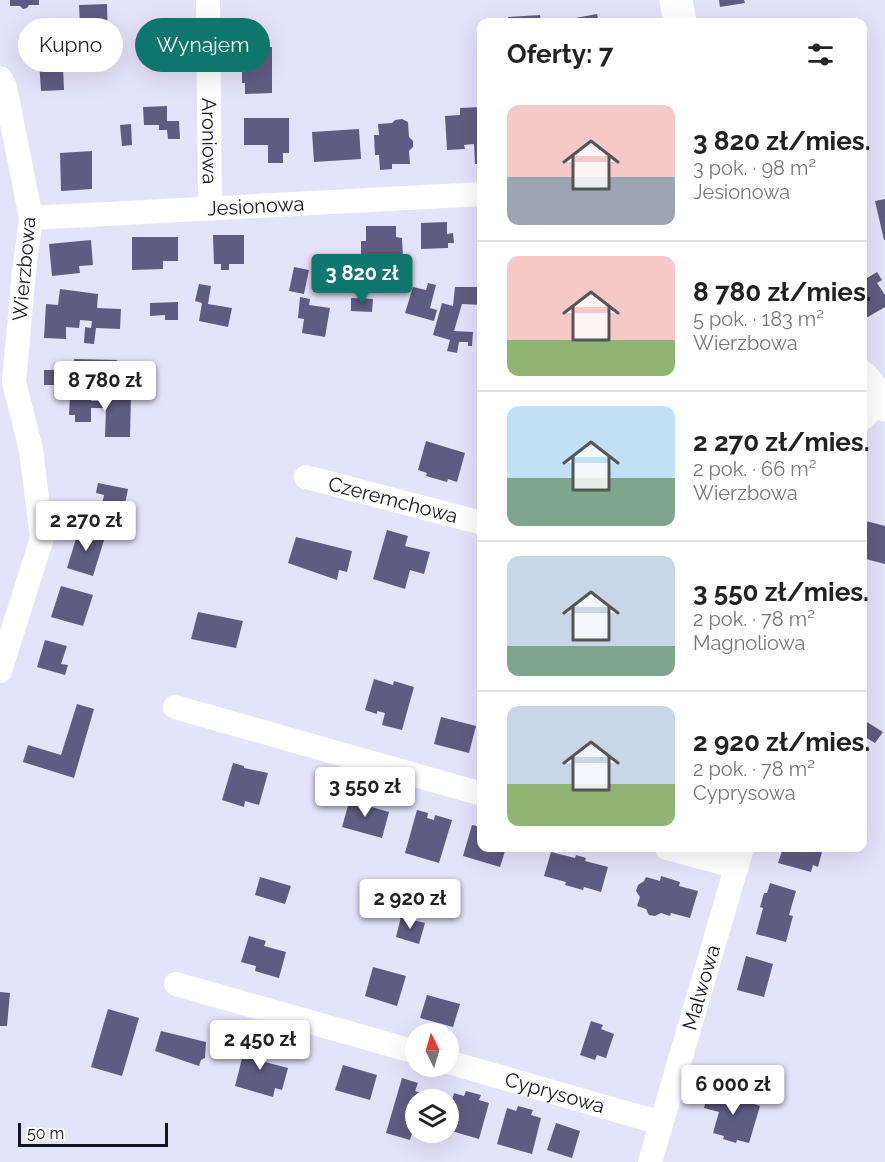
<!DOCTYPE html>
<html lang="pl">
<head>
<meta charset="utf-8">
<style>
  body { margin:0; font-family:Raleway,sans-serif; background:#f6f6f6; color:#222; height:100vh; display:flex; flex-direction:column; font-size:22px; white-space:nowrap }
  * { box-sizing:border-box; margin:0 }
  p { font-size:20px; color:#767676 }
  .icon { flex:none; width:33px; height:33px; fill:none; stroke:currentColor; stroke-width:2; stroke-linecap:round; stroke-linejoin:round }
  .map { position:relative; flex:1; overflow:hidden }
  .drawer { position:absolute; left:477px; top:18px; width:390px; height:834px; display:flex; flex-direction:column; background:#fff; border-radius:12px; box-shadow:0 6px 24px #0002 }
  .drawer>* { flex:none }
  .top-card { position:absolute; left:18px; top:18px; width:369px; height:54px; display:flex; gap:12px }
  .needle { width:39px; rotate:355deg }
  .controls { position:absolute; left:405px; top:1023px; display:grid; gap:12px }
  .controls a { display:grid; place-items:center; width:54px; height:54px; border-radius:50%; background:#fff; box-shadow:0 6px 24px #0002; font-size:30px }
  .scale { position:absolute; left:18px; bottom:15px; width:150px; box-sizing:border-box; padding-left:6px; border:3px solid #15141e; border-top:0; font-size:16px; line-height:21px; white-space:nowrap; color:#15141e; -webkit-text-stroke:4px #fff; paint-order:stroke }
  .price { position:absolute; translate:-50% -51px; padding:0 14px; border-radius:6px; background:#fff; color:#222; font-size:20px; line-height:39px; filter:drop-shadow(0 2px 3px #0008) }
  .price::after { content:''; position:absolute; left:50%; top:36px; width:18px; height:14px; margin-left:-9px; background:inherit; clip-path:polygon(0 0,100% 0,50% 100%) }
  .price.current { background:#0f766e; color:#fff }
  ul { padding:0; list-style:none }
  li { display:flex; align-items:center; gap:18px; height:150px; padding:0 30px }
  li+li { border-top:2px solid #e0e0e0 }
  li span { display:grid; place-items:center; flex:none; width:168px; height:120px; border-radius:12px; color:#555 }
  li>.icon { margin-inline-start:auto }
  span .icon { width:72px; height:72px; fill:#fffc; stroke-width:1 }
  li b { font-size:26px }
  h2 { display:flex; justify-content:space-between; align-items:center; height:72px; padding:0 30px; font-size:26px }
  .tag { padding:0 21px; border-radius:27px; background:#fff; box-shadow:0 6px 24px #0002; font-size:21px; line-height:54px }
  .tag.current { background:#0f766e; color:#fff }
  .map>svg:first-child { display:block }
  .building { fill:#605b81 }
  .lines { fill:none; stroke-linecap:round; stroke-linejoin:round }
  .minor { stroke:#fff; stroke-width:24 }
  .secondary { stroke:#fff; stroke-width:33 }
  .labels { text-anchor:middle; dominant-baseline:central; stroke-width:6; stroke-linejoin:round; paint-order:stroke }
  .street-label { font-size:20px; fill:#15141e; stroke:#fff }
</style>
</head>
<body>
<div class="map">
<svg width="885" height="1162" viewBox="0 0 885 1162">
  <rect width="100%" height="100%" fill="#e5e2fb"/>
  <g class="building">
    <path d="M 10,0 L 39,0 L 39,5 L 29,5 L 27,8 L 23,9 L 20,6 L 10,6 Z"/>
    <path d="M 719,0 L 744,0 L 745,3 L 720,7 Z"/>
    <path d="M 107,4 L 108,47 L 81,49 L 79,5 Z"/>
    <path d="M 597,14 L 599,22 L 571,22 L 570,19 Z"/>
    <path d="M 540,15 L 541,22 L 508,22 L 508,17 Z"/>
    <path d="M 62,44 L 64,90 L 41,91 L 38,46 Z"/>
    <path d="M 245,47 L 272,47 L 272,93 L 245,94 L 245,83 L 242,83 L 242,72 L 245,72 Z"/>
    <path d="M 167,106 L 167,121 L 179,121 L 180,139 L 168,139 L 167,130 L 159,130 L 159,125 L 144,125 L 143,107 Z"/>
    <path d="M 482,107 L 482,164 L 475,164 L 474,144 L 464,145 L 465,149 L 447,150 L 445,116 L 460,115 L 460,108 Z"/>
    <path d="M 244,118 L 289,118 L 289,153 L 283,153 L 283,163 L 268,163 L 268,145 L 244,145 Z"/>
    <path d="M 402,119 L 408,122 L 409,137 L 413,141 L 413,147 L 409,151 L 410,164 L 392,164 L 392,169 L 380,170 L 379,155 L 375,155 L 374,135 L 379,135 L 378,124 L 392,123 L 395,120 Z"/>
    <path d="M 131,124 L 132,145 L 122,146 L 120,125 Z"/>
    <path d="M 359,129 L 361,159 L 314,162 L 312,132 Z"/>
    <path d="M 92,151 L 92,189 L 61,191 L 60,153 Z"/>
    <path d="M 885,199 L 885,240 L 884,240 L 875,201 Z"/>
    <path d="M 482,221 L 482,250 L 480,250 L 478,222 Z"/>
    <path d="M 447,222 L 447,234 L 453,233 L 454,243 L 448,243 L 448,248 L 421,249 L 421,223 Z"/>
    <path d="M 366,226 L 396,226 L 396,237 L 402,238 L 403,257 L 396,257 L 396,260 L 361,260 L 361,241 L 366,241 Z"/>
    <path d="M 213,235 L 244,235 L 244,264 L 229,264 L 229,270 L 221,270 L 221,264 L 214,264 Z"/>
    <path d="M 132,237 L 178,237 L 178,261 L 163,261 L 163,269 L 132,270 Z"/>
    <path d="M 91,240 L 93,265 L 79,266 L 80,273 L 52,276 L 49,244 Z"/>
    <path d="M 294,267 L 309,270 L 304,294 L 289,291 Z"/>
    <path d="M 877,272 L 882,280 L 877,283 L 885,295 L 885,307 L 866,318 L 862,313 L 862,281 Z"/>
    <path d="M 477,279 L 482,279 L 482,305 L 462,304 L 454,331 L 473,332 L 472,346 L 468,346 L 468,342 L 459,342 L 457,353 L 447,351 L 450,340 L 433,335 L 442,303 L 453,306 L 455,287 L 477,287 Z"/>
    <path d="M 428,283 L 436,285 L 430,308 L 437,310 L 434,321 L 405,313 L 413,287 L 426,290 Z"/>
    <path d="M 199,284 L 211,286 L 208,304 L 232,308 L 228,327 L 199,321 L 202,303 L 195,301 Z"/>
    <path d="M 60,289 L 98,294 L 97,308 L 121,309 L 120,329 L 96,328 L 94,344 L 84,343 L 85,327 L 91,328 L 92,321 L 80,320 L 79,328 L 66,327 L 66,339 L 44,338 L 46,304 L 58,305 Z"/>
    <path d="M 300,297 L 310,299 L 309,305 L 330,308 L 325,337 L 302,333 L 304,319 L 298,318 Z"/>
    <path d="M 351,298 L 373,299 L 372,312 L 351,311 Z"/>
    <path d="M 178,302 L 178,320 L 165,320 L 165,315 L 150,316 L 150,303 Z"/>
    <path d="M 74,359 L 117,360 L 116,383 L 74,382 Z"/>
    <rect x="44" y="370" width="29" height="15"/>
    <path d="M 70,394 L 91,394 L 91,401 L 106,401 L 106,394 L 131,394 L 130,437 L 105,437 L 106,408 L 91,408 L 91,422 L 75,422 L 75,415 L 69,415 Z"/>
    <path d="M 426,441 L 465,453 L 457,482 L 448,479 L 447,482 L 426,476 L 427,473 L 418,470 Z"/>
    <path d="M 98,483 L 128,489 L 123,514 L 101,509 L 104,495 L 96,493 Z"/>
    <path d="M 862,520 L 885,526 L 885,564 L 862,558 Z"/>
    <path d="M 79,529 L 105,537 L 93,576 L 67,568 Z"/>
    <path d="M 387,530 L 408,536 L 405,546 L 430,552 L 424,574 L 410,570 L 405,589 L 373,579 Z"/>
    <path d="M 296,537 L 352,551 L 347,572 L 339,570 L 337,580 L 288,563 Z"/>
    <path d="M 61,586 L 93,595 L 83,626 L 51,617 Z"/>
    <path d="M 198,612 L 243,621 L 236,648 L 191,639 Z"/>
    <path d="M 45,640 L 67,646 L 61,664 L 68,665 L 65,675 L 37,667 Z"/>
    <path d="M 374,679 L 393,685 L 394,681 L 414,687 L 402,730 L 382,725 L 385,713 L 377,711 L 377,714 L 365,710 Z"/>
    <path d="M 77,704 L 94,709 L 74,778 L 23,762 L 28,745 L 61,755 Z"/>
    <path d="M 441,717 L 476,726 L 469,753 L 434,744 Z"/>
    <path d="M 862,719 L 883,732 L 875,743 L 862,735 Z"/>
    <path d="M 233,763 L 244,766 L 244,768 L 268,773 L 259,805 L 245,801 L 244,807 L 222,800 Z"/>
    <path d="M 351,795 L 369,800 L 368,806 L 389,812 L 382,838 L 342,827 Z"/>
    <path d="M 417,810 L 428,813 L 427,818 L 434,820 L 435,815 L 452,820 L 439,863 L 405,853 Z"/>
    <path d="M 472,825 L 482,827 L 482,848 L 506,848 L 500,867 L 463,856 Z"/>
    <path d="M 778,848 L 823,848 L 818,867 L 813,865 L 811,872 L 778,863 L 782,851 L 777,850 Z"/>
    <path d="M 551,852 L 575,858 L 576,855 L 586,858 L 585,861 L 608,867 L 601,892 L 584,887 L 583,890 L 565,885 L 566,882 L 544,876 Z"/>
    <path d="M 661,876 L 680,882 L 679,886 L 698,891 L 690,918 L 671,913 L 670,916 L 661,913 L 655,916 L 649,915 L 646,909 L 637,906 L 640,897 L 636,891 L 638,885 L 644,881 L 646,877 L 660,881 Z"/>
    <path d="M 260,877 L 291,886 L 285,904 L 255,895 Z"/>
    <path d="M 770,883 L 796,891 L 789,915 L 793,916 L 786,942 L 756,934 L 763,908 L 760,907 L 764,893 L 767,893 Z"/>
    <path d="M 401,917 L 425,923 L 419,944 L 396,937 Z"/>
    <path d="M 249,936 L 266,941 L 264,946 L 286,952 L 279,978 L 255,971 L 256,966 L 241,962 Z"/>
    <path d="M 746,956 L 773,964 L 764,997 L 737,990 Z"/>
    <path d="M 373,967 L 406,976 L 397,1006 L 365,996 Z"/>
    <path d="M 0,992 L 10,993 L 7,1026 L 0,1026 Z"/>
    <path d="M 427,995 L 460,1004 L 453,1027 L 420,1018 Z"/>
    <path d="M 108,1009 L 139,1018 L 122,1076 L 91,1067 Z"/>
    <path d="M 591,1021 L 603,1025 L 601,1029 L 614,1034 L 606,1058 L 597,1055 L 595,1060 L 580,1055 Z"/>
    <path d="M 161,1031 L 206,1042 L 205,1058 L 201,1060 L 199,1066 L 155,1051 Z"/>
    <path d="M 247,1039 L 270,1045 L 265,1062 L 288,1068 L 282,1090 L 275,1088 L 273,1097 L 235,1086 Z"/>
    <path d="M 343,1065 L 377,1075 L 370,1100 L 335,1090 Z"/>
    <path d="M 402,1078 L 418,1083 L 415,1091 L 432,1096 L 431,1100 L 416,1100 L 416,1131 L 413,1130 L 410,1140 L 386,1133 Z"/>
    <path d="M 709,1089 L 735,1097 L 736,1092 L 749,1096 L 748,1102 L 760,1106 L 749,1143 L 737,1140 L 736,1143 L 723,1139 L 724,1136 L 713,1133 L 719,1112 L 704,1108 Z"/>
    <path d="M 466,1091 L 481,1095 L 479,1100 L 489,1103 L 479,1139 L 448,1130 L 448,1115 L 454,1093 L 464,1096 Z"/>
    <path d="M 518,1106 L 533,1110 L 531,1115 L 541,1118 L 532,1154 L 497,1144 L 507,1108 L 516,1111 Z"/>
    <path d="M 556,1123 L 580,1131 L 572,1158 L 547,1150 Z"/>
  </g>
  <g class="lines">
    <g class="minor">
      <path id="s1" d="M 208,0 L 210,209"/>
      <path d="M 0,78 L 5,87 L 31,218 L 24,272 L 14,382 L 31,450 L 42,538 L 0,671"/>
      <path id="s2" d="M 31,218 L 482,194"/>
      <path d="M 862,419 L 881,400"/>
      <path id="s3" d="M 306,477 L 482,523"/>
      <path d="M 175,707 L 482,794"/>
      <path d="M 667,848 L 737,867"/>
      <path d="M 176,984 L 416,1052"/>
      <path id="s4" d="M 448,1062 L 661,1123"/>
      <path id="s5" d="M 650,1162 L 742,848"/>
    </g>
    <g class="secondary">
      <path d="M 676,0 L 680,22"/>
      <path d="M 862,377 L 885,405"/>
    </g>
  </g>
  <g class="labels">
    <g class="street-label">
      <text stroke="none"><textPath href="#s1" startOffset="141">Aroniowa</textPath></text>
      <text stroke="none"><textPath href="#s2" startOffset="225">Jesionowa</textPath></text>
      <text transform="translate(24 269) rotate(-85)">Wierzbowa</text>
      <text stroke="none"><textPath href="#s3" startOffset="90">Czeremchowa</textPath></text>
      <text stroke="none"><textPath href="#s5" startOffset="182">Malwowa</textPath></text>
      <text stroke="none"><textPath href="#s4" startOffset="111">Cyprysowa</textPath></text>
    </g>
  </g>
</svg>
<div class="controls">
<a><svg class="needle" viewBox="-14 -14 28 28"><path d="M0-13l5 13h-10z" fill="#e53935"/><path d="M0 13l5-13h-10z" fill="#767676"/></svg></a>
<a><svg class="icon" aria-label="layers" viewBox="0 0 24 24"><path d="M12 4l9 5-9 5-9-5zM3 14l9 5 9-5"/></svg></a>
</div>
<div class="scale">50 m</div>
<b class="price current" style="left:362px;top:305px">3 820 zł</b>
<b class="price" style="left:105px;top:412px">8 780 zł</b>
<b class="price" style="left:86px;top:552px">2 270 zł</b>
<b class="price" style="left:365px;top:818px">3 550 zł</b>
<b class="price" style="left:410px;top:930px">2 920 zł</b>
<b class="price" style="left:260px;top:1071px">2 450 zł</b>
<b class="price" style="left:733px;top:1116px">6 000 zł</b>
<div class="top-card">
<a class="tag">Kupno</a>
<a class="tag current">Wynajem</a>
</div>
<section class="drawer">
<h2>Oferty: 7<svg class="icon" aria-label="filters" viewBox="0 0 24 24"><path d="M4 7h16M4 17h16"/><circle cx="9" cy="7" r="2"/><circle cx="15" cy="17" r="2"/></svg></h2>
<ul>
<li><span style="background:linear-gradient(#f6c9c9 60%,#9aa5b1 0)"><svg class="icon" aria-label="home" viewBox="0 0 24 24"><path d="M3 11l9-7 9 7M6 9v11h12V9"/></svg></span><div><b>3 820 zł/mies.</b><p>3 pok. · 98 m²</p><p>Jesionowa</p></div></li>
<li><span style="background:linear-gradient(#f6c9c9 70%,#8fb573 0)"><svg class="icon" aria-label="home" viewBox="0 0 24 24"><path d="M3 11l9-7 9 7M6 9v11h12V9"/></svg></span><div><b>8 780 zł/mies.</b><p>5 pok. · 183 m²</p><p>Wierzbowa</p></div></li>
<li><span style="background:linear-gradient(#bfe0f5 60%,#7fa58c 0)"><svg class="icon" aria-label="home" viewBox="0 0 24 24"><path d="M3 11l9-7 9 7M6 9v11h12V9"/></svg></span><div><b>2 270 zł/mies.</b><p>2 pok. · 66 m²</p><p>Wierzbowa</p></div></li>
<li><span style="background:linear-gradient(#c9d6e8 75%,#7fa58c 0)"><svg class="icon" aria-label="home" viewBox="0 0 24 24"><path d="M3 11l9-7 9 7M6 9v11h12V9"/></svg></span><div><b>3 550 zł/mies.</b><p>2 pok. · 78 m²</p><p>Magnoliowa</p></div></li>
<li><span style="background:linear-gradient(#c9d6e8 65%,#8fb573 0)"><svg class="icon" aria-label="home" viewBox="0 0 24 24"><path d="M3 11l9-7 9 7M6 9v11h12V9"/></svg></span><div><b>2 920 zł/mies.</b><p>2 pok. · 78 m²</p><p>Cyprysowa</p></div></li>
</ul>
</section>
</div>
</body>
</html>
